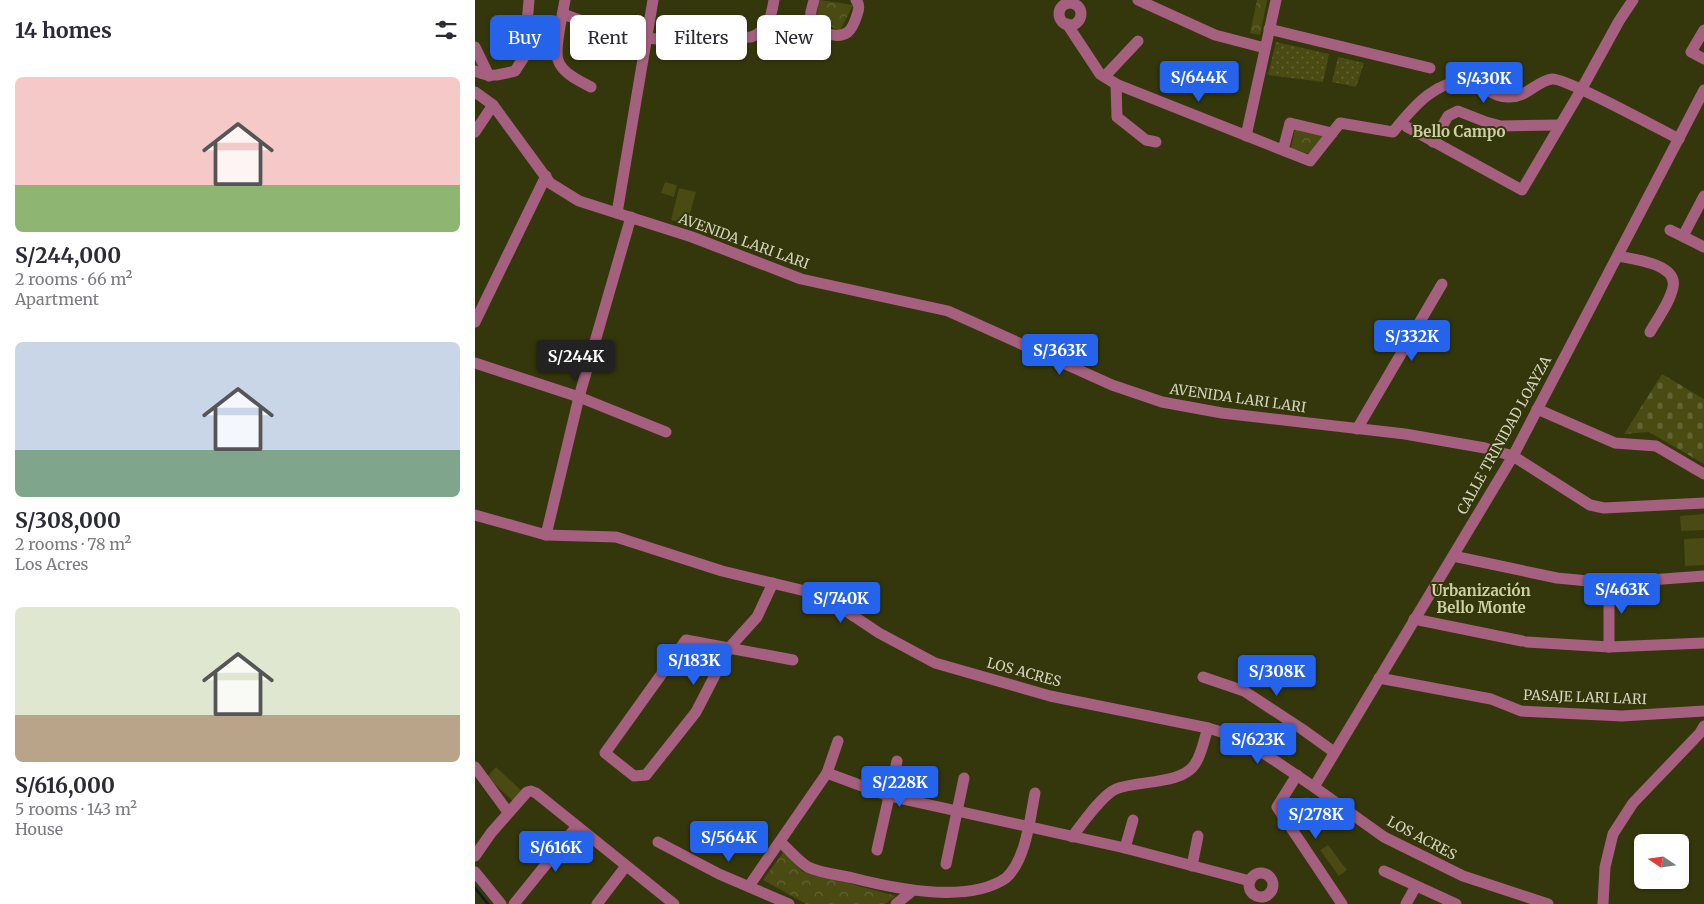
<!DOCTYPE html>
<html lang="en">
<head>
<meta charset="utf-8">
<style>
  body { margin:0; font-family:Merriweather,serif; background:#f7f7f7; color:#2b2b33; height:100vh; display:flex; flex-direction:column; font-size:19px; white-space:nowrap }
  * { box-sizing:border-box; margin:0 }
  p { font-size:16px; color:#7c7c81 }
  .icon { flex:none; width:28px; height:28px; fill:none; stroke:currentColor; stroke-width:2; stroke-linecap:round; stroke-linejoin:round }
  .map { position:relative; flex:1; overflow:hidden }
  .panel { display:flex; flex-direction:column; background:#fff; width:475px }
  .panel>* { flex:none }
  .top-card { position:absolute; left:15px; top:15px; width:475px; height:45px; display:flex; gap:10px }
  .needle { width:32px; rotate:283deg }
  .fabs { position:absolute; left:1159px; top:834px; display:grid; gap:10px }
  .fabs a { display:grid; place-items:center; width:55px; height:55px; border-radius:8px; background:#fff; box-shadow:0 1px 4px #0004; font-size:25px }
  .price { position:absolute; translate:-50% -42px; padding:0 11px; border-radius:5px; background:#2563eb; color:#fff; font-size:16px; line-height:32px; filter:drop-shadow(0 1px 2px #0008) }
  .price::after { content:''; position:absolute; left:50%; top:30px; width:15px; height:11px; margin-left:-8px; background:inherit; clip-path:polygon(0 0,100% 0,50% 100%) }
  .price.current { background:#222; color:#fff }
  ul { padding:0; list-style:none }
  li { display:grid; align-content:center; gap:10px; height:265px; padding:0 15px }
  li span { display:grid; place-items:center; height:155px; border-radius:8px; color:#555 }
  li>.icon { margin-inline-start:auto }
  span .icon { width:90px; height:90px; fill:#fffc; stroke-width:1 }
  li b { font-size:21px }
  h2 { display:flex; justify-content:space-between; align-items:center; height:60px; padding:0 15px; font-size:21px }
  .chip { padding:0 18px; border-radius:8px; background:#fff; box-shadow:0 1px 4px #0004; font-size:18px; line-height:45px }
  .chip.current { background:#2563eb; color:#fff }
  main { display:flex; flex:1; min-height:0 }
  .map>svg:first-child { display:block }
  .grass { fill:url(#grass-dots) }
  .forest { fill:url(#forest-crowns) }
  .cemetery { fill:url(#cemetery-stones) }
  .pitch { fill:#494b12 }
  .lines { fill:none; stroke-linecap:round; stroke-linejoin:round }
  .stream { stroke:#091d27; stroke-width:2.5 }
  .minor { stroke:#a55f7f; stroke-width:11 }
  .labels { text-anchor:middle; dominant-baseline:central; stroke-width:4; stroke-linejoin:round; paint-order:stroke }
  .street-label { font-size:14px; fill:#d2d5be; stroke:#34360b }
  .neighbourhood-label { font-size:15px; font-weight:bold; fill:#cdd0a3; stroke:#34360b }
</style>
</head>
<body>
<main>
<section class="panel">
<h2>14 homes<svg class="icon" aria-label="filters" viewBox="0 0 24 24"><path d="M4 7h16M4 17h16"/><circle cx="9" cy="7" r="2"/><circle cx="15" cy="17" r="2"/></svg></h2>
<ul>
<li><span style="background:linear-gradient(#f6c9c9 70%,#8fb573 0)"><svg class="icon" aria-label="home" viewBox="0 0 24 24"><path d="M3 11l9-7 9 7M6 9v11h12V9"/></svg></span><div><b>S/244,000</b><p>2 rooms · 66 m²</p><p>Apartment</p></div></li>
<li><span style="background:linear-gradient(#c9d6e8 70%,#7fa58c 0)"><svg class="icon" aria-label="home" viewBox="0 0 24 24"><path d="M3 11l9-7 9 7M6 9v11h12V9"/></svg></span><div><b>S/308,000</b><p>2 rooms · 78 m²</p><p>Los Acres</p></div></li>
<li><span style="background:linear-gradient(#dfe7d0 70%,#b9a48a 0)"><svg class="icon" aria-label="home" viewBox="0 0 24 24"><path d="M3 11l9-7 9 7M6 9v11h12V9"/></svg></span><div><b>S/616,000</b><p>5 rooms · 143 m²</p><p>House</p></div></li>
</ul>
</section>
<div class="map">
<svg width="1229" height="904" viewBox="0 0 1229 904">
  <defs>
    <pattern id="grass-dots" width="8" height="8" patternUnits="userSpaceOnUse" patternTransform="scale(1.25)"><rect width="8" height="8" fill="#494b12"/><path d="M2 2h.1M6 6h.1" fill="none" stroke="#626433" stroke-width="1.8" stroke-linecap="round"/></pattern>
    <pattern id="forest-crowns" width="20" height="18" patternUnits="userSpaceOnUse" patternTransform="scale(1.25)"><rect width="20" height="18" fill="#494b12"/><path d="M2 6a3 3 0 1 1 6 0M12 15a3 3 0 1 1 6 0" fill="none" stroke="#626433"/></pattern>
    <pattern id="cemetery-stones" width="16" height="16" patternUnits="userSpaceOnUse" patternTransform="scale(1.25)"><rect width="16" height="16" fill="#494b12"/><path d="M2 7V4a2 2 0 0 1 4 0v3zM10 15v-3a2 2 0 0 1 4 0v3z" fill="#626433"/></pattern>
  </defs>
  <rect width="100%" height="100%" fill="#34360b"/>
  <g class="grass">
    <path d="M 801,42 L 854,54 L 848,82 L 793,75 Z"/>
    <path d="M 863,57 L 889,63 L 881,87 L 857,82 Z"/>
  </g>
  <g class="forest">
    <path d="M 345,0 L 378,5 L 365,31 L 341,19 Z"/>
    <path d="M 782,0 L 792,0 L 785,35 L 775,33 Z"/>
    <path d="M 820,129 L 847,132 L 850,142 L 835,154 L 816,148 Z"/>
    <path d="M 309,851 L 327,871 L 421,896 L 410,904 L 331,904 L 288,880 Z"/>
  </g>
  <path class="cemetery" d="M 1187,374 L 1229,399 L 1229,464 L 1174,432 L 1149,434 Z"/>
  <g class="pitch">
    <path d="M 190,182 L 202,185 L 199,197 L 186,193 Z"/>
    <path d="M 204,188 L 221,192 L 212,224 L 196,220 Z"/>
    <path d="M 1229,514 L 1229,530 L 1206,531 L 1205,516 Z"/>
    <path d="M 1229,538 L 1229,565 L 1210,566 L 1209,539 Z"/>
    <path d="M 21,767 L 49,793 L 40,803 L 12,777 Z"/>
    <path d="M 834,797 L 836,817 L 828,819 L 825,798 Z"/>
    <path d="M 853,845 L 872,870 L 864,876 L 845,850 Z"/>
  </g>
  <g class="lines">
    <path class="stream" d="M 0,888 L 13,904"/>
    <g class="minor">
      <path d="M 90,0 C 88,13 79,48 83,60 C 87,73 104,81 116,87"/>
      <path d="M 339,0 C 338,6 334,13 336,19 C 340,32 362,40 373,32 C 378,28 380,21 382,15 C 384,9 385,5 381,0"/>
      <path d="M 663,0 L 740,35 L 790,48"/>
      <circle cx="595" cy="14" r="11"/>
      <path d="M 88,14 C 115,24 143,34 173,38 C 207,43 242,39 276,37 C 294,31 296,17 299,0"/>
      <path d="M 592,24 L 625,74 L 641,84 L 835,161 L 865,123 L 918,132 C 937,108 966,72 1001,85 C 1013,89 1020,97 1033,97 C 1052,98 1061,81 1077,79 C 1089,77 1186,130 1204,139"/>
      <path d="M 794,29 L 955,68"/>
      <path d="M 1229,30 L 1216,52 L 1229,59"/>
      <path d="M 0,47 L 14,76"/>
      <path d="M 0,71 C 14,78 25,75 40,71 L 49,57 L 54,0"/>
      <path d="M 630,76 L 663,41"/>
      <path d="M 641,84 L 642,117 L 671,140 L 681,142"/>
      <path d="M 0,92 L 18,105 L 75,183 L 104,201 L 217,237 L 326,279 L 473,311 L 637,385 L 687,402 L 747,413 L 930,434 L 1010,448 L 1038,456 L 1115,505 L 1129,508 L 1229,503"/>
      <path d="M 932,127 L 1047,190 L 1106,90 L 1144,21 L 1158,0"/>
      <path d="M 0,132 L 18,105"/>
      <path d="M 771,136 L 801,0"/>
      <path d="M 958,142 L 973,116 L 983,111 L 1011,122 L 1026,126 L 1085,125"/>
      <path d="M 808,150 L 815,123 L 857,133"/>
      <path d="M 142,213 L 178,0"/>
      <path d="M 1195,230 L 1229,247"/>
      <path d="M 1208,236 L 1229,196"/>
      <path d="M 1143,256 C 1158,259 1203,264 1198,287 C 1195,302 1183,318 1175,332"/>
      <path d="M 0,322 L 71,176"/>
      <path d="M 0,363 L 104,397 L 191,432"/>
      <path d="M 1062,409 L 1140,443 L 1181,446 L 1229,474"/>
      <path d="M 882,429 L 967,284"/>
      <path d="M 0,515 L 71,535 L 141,537 L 247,571 L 347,595 L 404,633 L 460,663 L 575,696 L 733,728 L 766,738 L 839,787 L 909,837 L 988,876 L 1073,904"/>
      <path d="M 71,535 L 104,397 L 156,217"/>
      <path d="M 978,556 L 1082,578 L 1134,583 L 1229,576"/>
      <path d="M 298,583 L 282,617 L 254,648 L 221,712 L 171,775 L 159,776 L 130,753 L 211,640 L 318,660"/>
      <path d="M 939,619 L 1047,641"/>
      <path d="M 1052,642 L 1134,647 L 1229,643"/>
      <path d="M 1134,647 L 1134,583"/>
      <path d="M 728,677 L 769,691 L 827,729 L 859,752"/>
      <path d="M 904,678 L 1016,699 L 1046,711 L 1147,716 L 1229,711"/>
      <path d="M 0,767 L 33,812"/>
      <path d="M 352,773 L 363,741"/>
      <path d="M 822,775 L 802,807 L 867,904"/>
      <path d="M 839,787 L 1038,456 L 1229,90"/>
      <path d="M 597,837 C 607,824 627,795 641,789 C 662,780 707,785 720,764 C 727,754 729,739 733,728"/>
      <path d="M 183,842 L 244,874 L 314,904"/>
      <path d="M 305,842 C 314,849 323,861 333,867 C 345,873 365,875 378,878 C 421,889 493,904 531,878 C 551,860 555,818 560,793"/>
      <path d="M 650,848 L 658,820"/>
      <path d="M 402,850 L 422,761"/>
      <path d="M 0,856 L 16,833 L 52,792 L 56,791 L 61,793 L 199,904"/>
      <path d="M 471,864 L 489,778"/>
      <path d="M 717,866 L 723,836"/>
      <path d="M 909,871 L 981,904"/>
      <path d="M 0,872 L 26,904"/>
      <circle cx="786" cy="885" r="12"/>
      <path d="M 274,886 L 352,773 L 414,796 L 650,848 L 775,881"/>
      <path d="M 39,904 L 102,826"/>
      <path d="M 122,904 L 151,866"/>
      <path d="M 421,904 L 436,892"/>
      <path d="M 931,904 L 941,886"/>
      <path d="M 1128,904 L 1130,867 L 1138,834 L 1158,803 L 1225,733 L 1229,726"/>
    </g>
  </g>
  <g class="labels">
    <g class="street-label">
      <text transform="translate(269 241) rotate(20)">AVENIDA LARI LARI</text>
      <text transform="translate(763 398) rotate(8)">AVENIDA LARI LARI</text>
      <text transform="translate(1029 435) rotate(-61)">CALLE TRINIDAD LOAYZA</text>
      <text transform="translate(549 672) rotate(15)">LOS ACRES</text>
      <text transform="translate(1110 697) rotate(2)">PASAJE LARI LARI</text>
      <text transform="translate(947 838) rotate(28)">LOS ACRES</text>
    </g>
    <g class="neighbourhood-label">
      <text x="984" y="131">Bello Campo</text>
      <text x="1006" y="590">Urbanización<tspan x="1006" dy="17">Bello Monte</tspan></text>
    </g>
  </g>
</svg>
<div class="fabs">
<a><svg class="needle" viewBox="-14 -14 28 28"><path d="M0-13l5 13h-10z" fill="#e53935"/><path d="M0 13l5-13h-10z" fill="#7c7c81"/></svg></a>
</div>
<b class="price" style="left:724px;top:103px">S/644K</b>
<b class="price" style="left:1009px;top:104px">S/430K</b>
<b class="price" style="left:937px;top:362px">S/332K</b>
<b class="price" style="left:585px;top:376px">S/363K</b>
<b class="price current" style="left:101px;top:382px">S/244K</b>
<b class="price" style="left:1147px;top:615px">S/463K</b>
<b class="price" style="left:366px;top:624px">S/740K</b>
<b class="price" style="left:219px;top:686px">S/183K</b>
<b class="price" style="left:802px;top:697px">S/308K</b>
<b class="price" style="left:783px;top:765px">S/623K</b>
<b class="price" style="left:425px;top:808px">S/228K</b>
<b class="price" style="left:841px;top:840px">S/278K</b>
<b class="price" style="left:254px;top:863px">S/564K</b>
<b class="price" style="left:81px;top:873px">S/616K</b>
<div class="top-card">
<a class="chip current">Buy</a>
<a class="chip">Rent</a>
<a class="chip">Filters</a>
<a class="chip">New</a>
</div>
</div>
</main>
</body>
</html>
